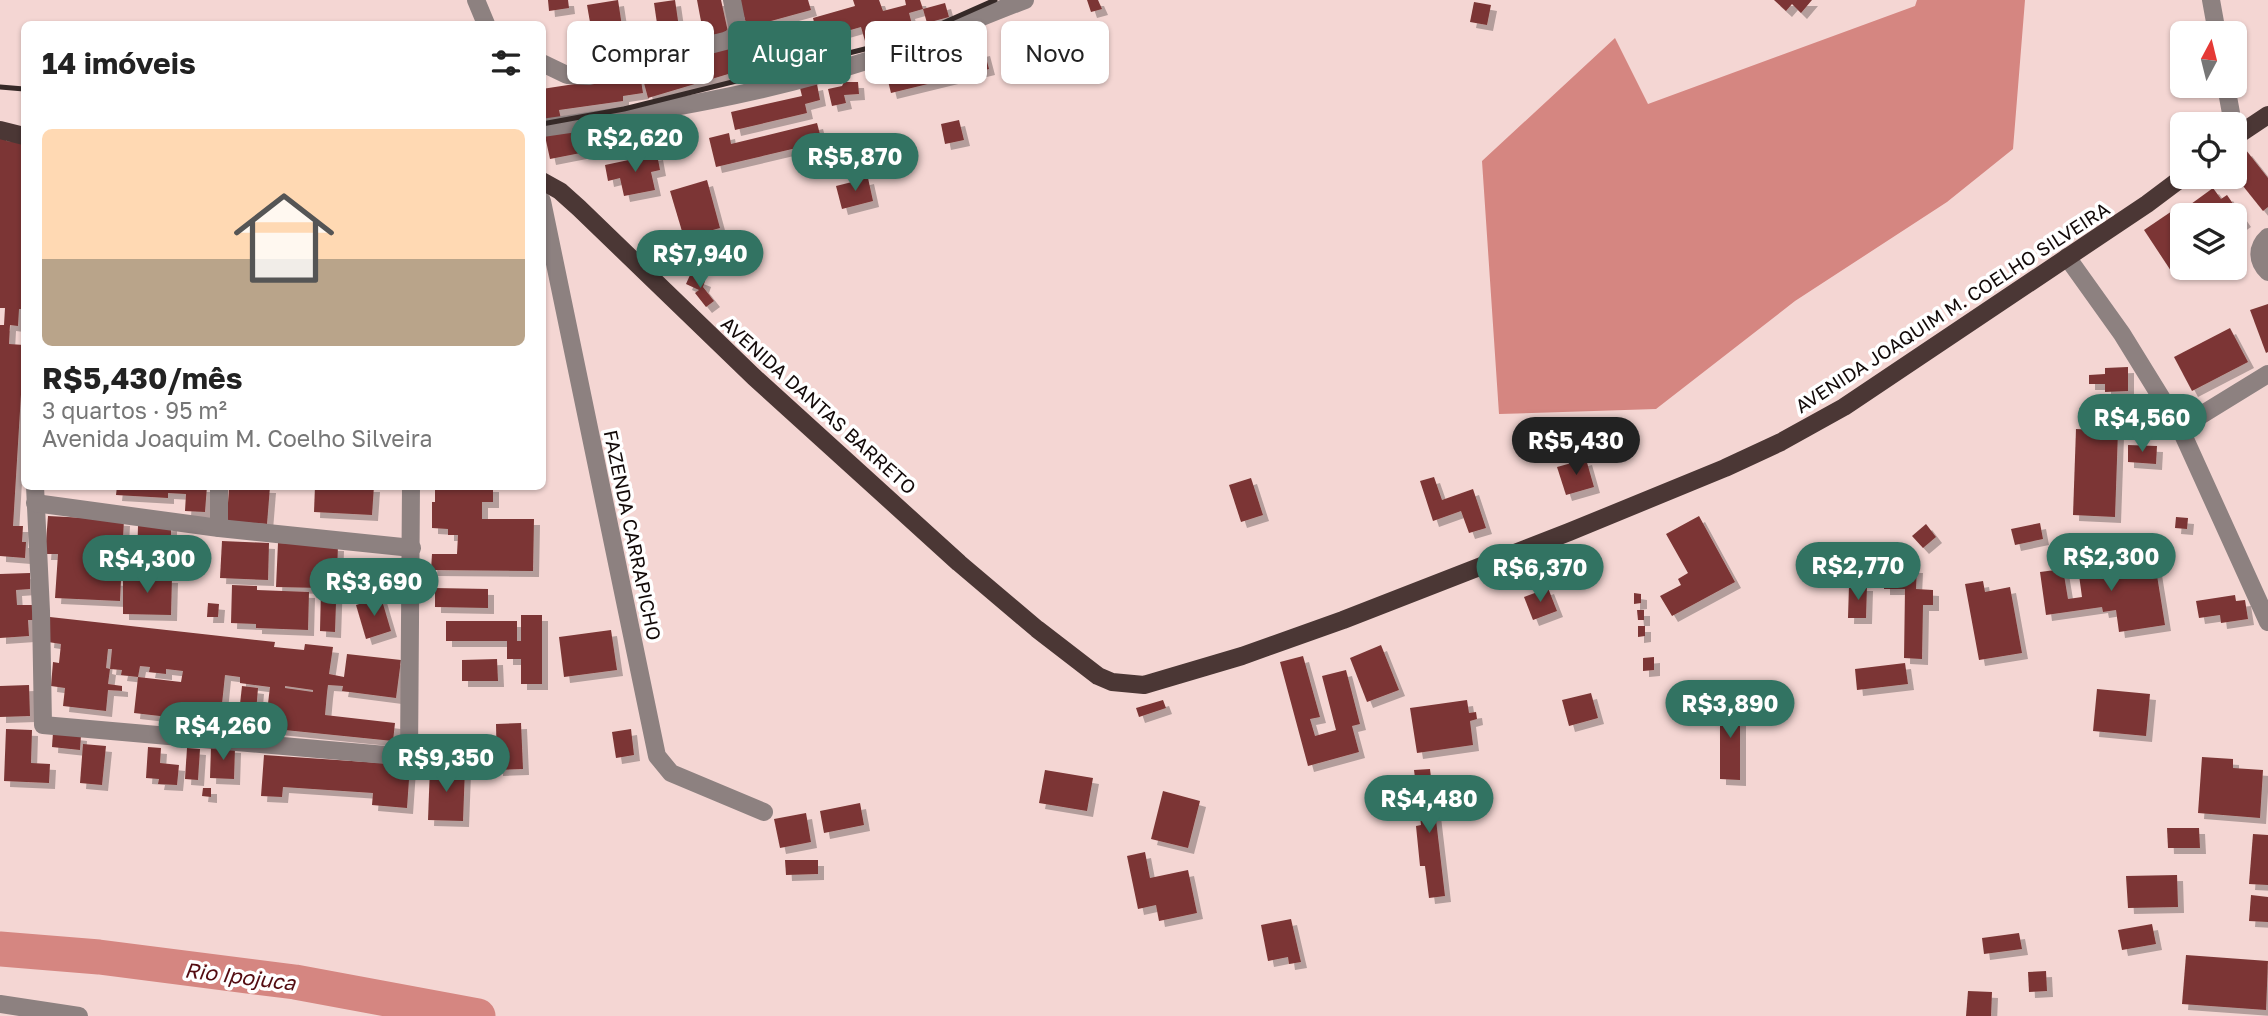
<!DOCTYPE html>
<html lang="pt">
<head>
<meta charset="utf-8">
<style>
  body { margin:0; font-family:"Golos Text",sans-serif; background:#f6f6f6; color:#222; height:100vh; display:flex; flex-direction:column; font-size:26px; white-space:nowrap }
  * { box-sizing:border-box; margin:0 }
  p { font-size:23px; color:#767676 }
  .icon { flex:none; width:38px; height:38px; fill:none; stroke:currentColor; stroke-width:2; stroke-linecap:round; stroke-linejoin:round }
  .map { position:relative; flex:1; overflow:hidden }
  .drawer { position:absolute; left:21px; top:21px; width:525px; height:469px; display:flex; flex-direction:column; background:#fff; border-radius:10px; box-shadow:0 2px 5px #0004 }
  .drawer>* { flex:none }
  .hud { position:absolute; left:567px; top:21px; width:665px; height:63px; display:flex; gap:14px }
  .needle { width:46px; rotate:7deg }
  .controls { position:absolute; left:2170px; top:21px; display:grid; gap:14px }
  .controls a { display:grid; place-items:center; width:77px; height:77px; border-radius:10px; background:#fff; box-shadow:0 2px 5px #0004; font-size:35px }
  .price { position:absolute; translate:-50% -60px; padding:0 16px; border-radius:24px; background:#327362; color:#fff; font-size:23px; line-height:46px; filter:drop-shadow(0 2px 4px #0008) }
  .price::after { content:''; position:absolute; left:50%; top:42px; width:21px; height:16px; margin-left:-10px; background:inherit; clip-path:polygon(0 0,100% 0,50% 100%) }
  .price.selected { background:#222; color:#fff }
  ul { padding:0; list-style:none }
  li { display:grid; align-content:center; gap:14px; height:371px; padding:0 21px }
  li span { display:grid; place-items:center; height:217px; border-radius:10px; color:#555 }
  li>.icon { margin-inline-start:auto }
  span .icon { width:126px; height:126px; fill:#fffc; stroke-width:1 }
  li b { font-size:30px }
  h2 { display:flex; justify-content:space-between; align-items:center; height:84px; padding:0 21px; font-size:30px }
  .chip { padding:0 24px; border-radius:10px; background:#fff; box-shadow:0 2px 5px #0004; font-size:24px; line-height:63px }
  .chip.selected { background:#327362; color:#fff }
  .map>svg:first-child { display:block }
  .water { fill:#d58681 }
  .lines { fill:none; stroke-linecap:round; stroke-linejoin:round }
  .river { stroke:#d58681; stroke-width:35 }
  .building { fill:#7b3634; fill-rule:evenodd; filter:url(#shadow) }
  .minor { stroke:#8d8180; stroke-width:18 }
  .major { stroke:#4b3735; stroke-width:18 }
  .rail { stroke:#362a28; stroke-width:5 }
  .labels { text-anchor:middle; dominant-baseline:central; stroke-width:7; stroke-linejoin:round; paint-order:stroke }
  .street-label { font-size:19px; fill:#130a09; stroke:#fff }
  .water-label { font-size:21px; font-style:italic; fill:#540c11; stroke:#fff }
</style>
</head>
<body>
<div class="map">
<svg width="2268" height="1016" viewBox="0 0 2268 1016">
  <defs>
    <filter id="shadow"><feDropShadow dx="6" dy="6" stdDeviation="0" flood-color="#0004"/></filter>
  </defs>
  <rect width="100%" height="100%" fill="#f4d6d3"/>
  <path class="water" d="M 1917,0 L 2025,0 L 2013,149 L 1947,202 L 1795,301 L 1656,409 L 1499,414 L 1482,161 L 1615,38 L 1648,104 L 1915,6 Z"/>
  <g class="lines">
    <path class="river" d="M 0,949 L 99,957 L 295,982 L 478,1016"/>
  </g>
  <g class="building">
    <path d="M 548,0 L 568,0 L 569,8 L 549,11 Z"/>
    <path d="M 618,0 L 625,46 L 595,51 L 587,5 Z"/>
    <path d="M 675,0 L 681,41 L 660,44 L 654,3 Z"/>
    <path d="M 697,0 L 721,0 L 728,32 L 704,37 Z"/>
    <path d="M 739,0 L 808,0 L 811,10 L 771,21 L 775,34 L 814,22 L 813,18 L 855,6 L 853,0 L 879,0 L 883,11 L 906,5 L 905,0 L 920,0 L 923,9 L 909,13 L 913,28 L 865,41 L 861,27 L 819,39 L 821,47 L 787,57 L 785,48 L 768,53 L 772,67 L 737,77 L 735,72 L 744,69 L 742,60 L 733,63 L 735,72 L 648,98 L 640,68 L 751,40 Z"/>
    <path d="M 1087,0 L 1098,0 L 1102,9 L 1091,12 Z"/>
    <path d="M 1774,0 L 1812,0 L 1801,13 L 1792,4 L 1786,11 Z"/>
    <path d="M 1474,2 L 1491,5 L 1487,25 L 1470,22 Z"/>
    <path d="M 945,3 L 949,17 L 927,23 L 923,9 Z"/>
    <path d="M 984,50 L 989,69 L 891,93 L 886,73 L 908,68 L 906,63 L 918,60 L 919,65 Z"/>
    <path d="M 640,74 L 643,93 L 623,96 L 623,101 L 559,110 L 561,119 L 546,121 L 542,89 Z"/>
    <path d="M 844,82 L 858,82 L 859,94 L 844,95 L 846,103 L 832,106 L 828,89 L 842,86 Z"/>
    <path d="M 817,84 L 820,100 L 805,104 L 807,113 L 735,130 L 731,112 L 802,96 L 800,88 Z"/>
    <path d="M 959,120 L 964,140 L 945,144 L 941,124 Z"/>
    <path d="M 612,123 L 613,130 L 649,123 L 652,139 L 550,159 L 545,136 Z"/>
    <path d="M 675,123 L 676,138 L 661,139 L 660,125 Z"/>
    <path d="M 817,123 L 822,142 L 716,167 L 709,138 L 729,133 L 731,144 Z"/>
    <path d="M 0,138 L 6,139 L 6,141 L 24,142 L 24,309 L 19,309 L 18,326 L 10,325 L 9,344 L 24,345 L 13,526 L 23,526 L 22,542 L 26,542 L 25,558 L 0,556 L 0,325 L 4,325 L 5,308 L 0,308 Z"/>
    <path d="M 865,147 L 868,163 L 856,166 L 854,149 Z"/>
    <path d="M 2246,150 L 2268,178 L 2268,207 L 2263,211 L 2235,176 L 2235,159 Z"/>
    <path d="M 657,154 L 660,170 L 651,172 L 655,190 L 624,196 L 620,178 L 608,181 L 605,165 Z"/>
    <path d="M 868,178 L 873,201 L 842,209 L 836,186 Z"/>
    <path d="M 707,180 L 720,228 L 684,238 L 670,191 Z"/>
    <path d="M 2213,188 L 2221,199 L 2227,195 L 2245,221 L 2235,228 L 2235,215 L 2199,215 L 2191,204 Z"/>
    <path d="M 2178,207 L 2184,215 L 2182,267 L 2173,274 L 2144,230 Z"/>
    <path d="M 690,275 L 705,281 L 703,287 L 714,301 L 706,307 L 695,293 L 699,290 L 686,284 Z"/>
    <path d="M 2268,304 L 2268,352 L 2266,353 L 2250,310 Z"/>
    <path d="M 2230,328 L 2248,362 L 2192,391 L 2174,357 Z"/>
    <path d="M 2128,367 L 2128,391 L 2105,392 L 2105,384 L 2089,384 L 2089,375 L 2105,374 L 2105,368 Z"/>
    <path d="M 2076,429 L 2118,431 L 2115,517 L 2073,515 Z"/>
    <path d="M 2128,445 L 2157,446 L 2156,464 L 2128,462 Z"/>
    <path d="M 1586,459 L 1594,487 L 1566,495 L 1557,467 Z"/>
    <path d="M 1434,477 L 1442,500 L 1473,489 L 1486,528 L 1469,533 L 1461,511 L 1433,521 L 1420,481 Z"/>
    <path d="M 1251,478 L 1263,515 L 1241,522 L 1229,485 Z"/>
    <path d="M 117,486 L 207,486 L 205,512 L 185,511 L 186,494 L 168,493 L 168,498 L 116,495 Z"/>
    <path d="M 229,486 L 270,487 L 267,524 L 227,521 Z"/>
    <path d="M 315,486 L 374,486 L 372,515 L 314,512 Z"/>
    <path d="M 435,486 L 493,486 L 493,502 L 482,502 L 482,519 L 534,519 L 533,571 L 431,570 L 432,554 L 457,554 L 458,535 L 448,535 L 448,529 L 432,528 L 432,502 L 435,502 Z"/>
    <path d="M 48,516 L 124,520 L 121,573 L 104,572 L 104,579 L 121,580 L 120,601 L 55,598 L 58,554 L 45,554 Z"/>
    <path d="M 1699,516 L 1735,582 L 1672,616 L 1660,596 L 1681,585 L 1678,579 L 1688,573 L 1666,534 Z"/>
    <path d="M 2176,517 L 2188,518 L 2187,529 L 2175,528 Z"/>
    <path d="M 2040,523 L 2043,539 L 2015,545 L 2011,529 Z"/>
    <path d="M 1926,524 L 1936,537 L 1923,548 L 1912,536 Z"/>
    <path d="M 171,525 L 171,559 L 137,559 L 138,526 Z"/>
    <path d="M 222,541 L 269,543 L 268,580 L 220,578 Z"/>
    <path d="M 278,543 L 338,545 L 335,632 L 320,631 L 321,588 L 276,587 Z"/>
    <path d="M 1884,557 L 1899,557 L 1899,567 L 1917,567 L 1916,589 L 1933,590 L 1933,605 L 1923,605 L 1922,659 L 1904,658 L 1905,589 L 1884,589 Z"/>
    <path d="M 2154,557 L 2165,625 L 2119,632 L 2116,610 L 2103,612 L 2102,607 L 2046,615 L 2040,572 L 2063,569 L 2068,599 L 2082,597 L 2078,568 Z"/>
    <path d="M 355,561 L 384,562 L 384,592 L 355,592 Z"/>
    <path d="M 30,573 L 30,589 L 16,590 L 17,605 L 34,605 L 35,620 L 28,620 L 29,636 L 0,638 L 0,574 Z"/>
    <path d="M 123,576 L 172,577 L 171,615 L 123,614 Z"/>
    <path d="M 1983,581 L 1985,592 L 2010,587 L 2022,653 L 1979,660 L 1965,584 Z"/>
    <path d="M 232,585 L 257,586 L 257,590 L 309,592 L 308,630 L 256,628 L 256,624 L 231,623 Z"/>
    <path d="M 1849,585 L 1867,585 L 1866,618 L 1848,618 Z"/>
    <path d="M 435,588 L 488,589 L 488,608 L 435,607 Z"/>
    <path d="M 1548,588 L 1557,611 L 1533,620 L 1524,597 Z"/>
    <path d="M 1634,593 L 1641,594 L 1641,603 L 1634,604 Z"/>
    <path d="M 2235,595 L 2236,601 L 2245,600 L 2248,619 L 2221,623 L 2220,615 L 2199,618 L 2196,601 Z"/>
    <path d="M 381,597 L 391,631 L 366,639 L 356,605 Z"/>
    <path d="M 208,603 L 219,604 L 218,617 L 207,617 Z"/>
    <path d="M 1637,610 L 1644,610 L 1644,620 L 1638,620 Z"/>
    <path d="M 521,615 L 542,615 L 542,684 L 521,684 L 521,659 L 507,659 L 507,641 L 446,641 L 446,621 L 517,621 L 517,641 L 521,641 Z"/>
    <path d="M 50,617 L 275,642 L 274,647 L 304,650 L 305,644 L 333,647 L 329,674 L 344,677 L 347,654 L 401,660 L 396,698 L 342,691 L 343,686 L 328,685 L 327,693 L 325,715 L 395,723 L 393,741 L 265,728 L 270,687 L 240,683 L 240,677 L 225,675 L 220,723 L 134,713 L 138,677 L 181,682 L 183,671 L 166,669 L 166,674 L 149,672 L 150,667 L 140,666 L 138,677 L 121,675 L 122,670 L 110,669 L 112,649 L 108,649 L 106,668 L 110,669 L 108,684 L 122,686 L 122,691 L 108,690 L 106,711 L 63,706 L 65,688 L 51,686 L 53,662 L 59,663 L 61,644 L 48,642 ZM 285,686 L 313,690 L 313,692 L 285,688 Z"/>
    <path d="M 1638,626 L 1645,626 L 1645,636 L 1638,637 Z"/>
    <path d="M 611,630 L 617,670 L 564,677 L 559,637 Z"/>
    <path d="M 1381,645 L 1399,690 L 1367,702 L 1350,658 Z"/>
    <path d="M 1303,656 L 1320,717 L 1310,719 L 1315,736 L 1336,730 L 1322,676 L 1346,670 L 1360,724 L 1352,726 L 1359,752 L 1308,766 L 1280,662 Z"/>
    <path d="M 1654,657 L 1654,670 L 1643,671 L 1643,658 Z"/>
    <path d="M 497,659 L 498,681 L 462,681 L 462,660 Z"/>
    <path d="M 1905,663 L 1908,684 L 1857,690 L 1855,669 Z"/>
    <path d="M 29,685 L 30,716 L 0,717 L 0,686 Z"/>
    <path d="M 242,686 L 258,688 L 255,724 L 238,722 Z"/>
    <path d="M 2097,689 L 2150,694 L 2146,736 L 2093,731 Z"/>
    <path d="M 1591,693 L 1598,718 L 1569,726 L 1562,700 Z"/>
    <path d="M 1163,700 L 1166,708 L 1139,717 L 1136,708 Z"/>
    <path d="M 1467,700 L 1469,713 L 1476,712 L 1477,719 L 1470,721 L 1473,745 L 1417,753 L 1410,708 Z"/>
    <path d="M 1720,700 L 1740,700 L 1740,780 L 1720,779 Z"/>
    <path d="M 521,723 L 523,769 L 497,770 L 496,724 Z"/>
    <path d="M 6,729 L 32,730 L 31,763 L 50,764 L 49,783 L 4,781 Z"/>
    <path d="M 631,729 L 634,755 L 616,758 L 612,732 Z"/>
    <path d="M 53,732 L 81,735 L 80,750 L 52,747 Z"/>
    <path d="M 83,744 L 106,746 L 102,785 L 80,783 Z"/>
    <path d="M 211,746 L 235,747 L 234,779 L 210,778 Z"/>
    <path d="M 148,747 L 161,748 L 160,763 L 179,765 L 177,785 L 158,784 L 159,779 L 146,778 Z"/>
    <path d="M 187,748 L 200,749 L 198,780 L 185,779 Z"/>
    <path d="M 264,755 L 410,765 L 407,808 L 372,805 L 373,793 L 283,787 L 282,797 L 261,796 Z"/>
    <path d="M 2202,757 L 2233,759 L 2233,768 L 2263,770 L 2260,818 L 2198,813 Z"/>
    <path d="M 430,766 L 465,768 L 463,821 L 428,820 Z"/>
    <path d="M 1430,769 L 1445,896 L 1429,898 L 1425,866 L 1420,866 L 1416,826 L 1421,825 L 1414,770 Z"/>
    <path d="M 1045,770 L 1093,778 L 1087,811 L 1039,803 Z"/>
    <path d="M 203,788 L 211,788 L 211,797 L 202,796 Z"/>
    <path d="M 1163,791 L 1200,801 L 1188,848 L 1151,839 Z"/>
    <path d="M 860,803 L 864,825 L 824,833 L 820,811 Z"/>
    <path d="M 806,813 L 811,842 L 780,848 L 774,819 Z"/>
    <path d="M 2167,828 L 2199,828 L 2200,848 L 2168,848 Z"/>
    <path d="M 2253,834 L 2268,835 L 2268,885 L 2249,884 Z"/>
    <path d="M 1145,852 L 1150,878 L 1188,870 L 1197,913 L 1159,921 L 1156,905 L 1138,909 L 1127,856 Z"/>
    <path d="M 785,860 L 818,860 L 818,874 L 786,875 Z"/>
    <path d="M 2177,875 L 2178,907 L 2128,908 L 2126,876 Z"/>
    <path d="M 2251,895 L 2268,897 L 2268,922 L 2249,921 Z"/>
    <path d="M 1291,919 L 1301,962 L 1289,964 L 1288,957 L 1268,961 L 1261,925 Z"/>
    <path d="M 2152,924 L 2156,944 L 2122,950 L 2118,930 Z"/>
    <path d="M 2019,933 L 2022,949 L 1984,954 L 1982,938 Z"/>
    <path d="M 2186,955 L 2268,961 L 2266,1010 L 2182,1004 Z"/>
    <path d="M 2046,971 L 2047,991 L 2029,992 L 2028,972 Z"/>
    <path d="M 1968,991 L 1992,992 L 1991,1016 L 1966,1016 Z"/>
  </g>
  <g class="lines">
    <g class="minor">
      <path d="M 476,0 L 486,24"/>
      <path d="M 2211,0 L 2217,33"/>
      <path d="M 542,63 L 567,75 L 589,76 L 725,41 L 732,38 L 738,30 L 732,0"/>
      <path d="M 2226,86 L 2233,124"/>
      <path d="M 542,128 C 655,112 768,93 876,58 C 926,41 975,19 1025,0"/>
      <path d="M 542,201 L 657,756 L 671,773 L 764,812"/>
      <path d="M 2268,237 C 2256,248 2257,261 2268,272"/>
      <path d="M 2067,257 L 2122,334 L 2180,428 L 2268,622"/>
      <path d="M 2180,428 L 2268,374"/>
      <path d="M 35,486 L 41,611 L 43,725 L 409,757 L 411,486"/>
      <path d="M 35,503 L 219,528 L 412,548"/>
      <path d="M 219,528 L 219,486"/>
      <path d="M 0,1004 L 79,1016"/>
    </g>
    <g class="major">
      <path d="M 0,130 L 24,136"/>
      <path d="M 2235,137 L 2268,115"/>
      <path d="M 542,181 L 560,191 L 579,208 L 754,377 L 959,563 L 1037,629 L 1098,676 L 1112,682 L 1144,685 L 1242,656 L 1343,620 L 1569,532 L 1725,468 L 1781,442 L 1844,407 L 2147,204 L 2183,177"/>
    </g>
    <g class="rail">
      <path d="M 0,87 L 24,89"/>
      <path d="M 542,124 L 624,109 L 909,38 L 995,0"/>
    </g>
  </g>
  <g class="labels">
    <g class="street-label">
      <text transform="translate(1952 307) rotate(-33)">AVENIDA JOAQUIM M. COELHO SILVEIRA</text>
      <text transform="translate(819 405) rotate(42)">AVENIDA DANTAS BARRETO</text>
      <text transform="translate(633 535) rotate(78)">FAZENDA CARRAPICHO</text>
    </g>
    <g class="water-label">
      <text transform="translate(240 976) rotate(7)">Rio Ipojuca</text>
    </g>
  </g>
</svg>
<div class="controls">
<a><svg class="needle" viewBox="-14 -14 28 28"><path d="M0-13l5 13h-10z" fill="#e53935"/><path d="M0 13l5-13h-10z" fill="#767676"/></svg></a>
<a><svg class="icon" aria-label="locate" viewBox="0 0 24 24"><circle cx="12" cy="12" r="6"/><path d="M12 2v4M12 18v4M2 12h4M18 12h4"/></svg></a>
<a><svg class="icon" aria-label="layers" viewBox="0 0 24 24"><path d="M12 4l9 5-9 5-9-5zM3 14l9 5 9-5"/></svg></a>
</div>
<b class="price" style="left:635px;top:174px">R$2,620</b>
<b class="price" style="left:855px;top:193px">R$5,870</b>
<b class="price" style="left:700px;top:290px">R$7,940</b>
<b class="price" style="left:2142px;top:454px">R$4,560</b>
<b class="price selected" style="left:1576px;top:477px">R$5,430</b>
<b class="price" style="left:2111px;top:593px">R$2,300</b>
<b class="price" style="left:147px;top:595px">R$4,300</b>
<b class="price" style="left:1858px;top:602px">R$2,770</b>
<b class="price" style="left:1540px;top:604px">R$6,370</b>
<b class="price" style="left:374px;top:618px">R$3,690</b>
<b class="price" style="left:1730px;top:740px">R$3,890</b>
<b class="price" style="left:223px;top:762px">R$4,260</b>
<b class="price" style="left:446px;top:794px">R$9,350</b>
<b class="price" style="left:1429px;top:835px">R$4,480</b>
<div class="hud">
<a class="chip">Comprar</a>
<a class="chip selected">Alugar</a>
<a class="chip">Filtros</a>
<a class="chip">Novo</a>
</div>
<section class="drawer">
<h2>14 imóveis<svg class="icon" aria-label="filters" viewBox="0 0 24 24"><path d="M4 7h16M4 17h16"/><circle cx="9" cy="7" r="2"/><circle cx="15" cy="17" r="2"/></svg></h2>
<ul>
<li><span style="background:linear-gradient(#ffd9b3 60%,#b9a48a 0)"><svg class="icon" aria-label="home" viewBox="0 0 24 24"><path d="M3 11l9-7 9 7M6 9v11h12V9"/></svg></span><div><b>R$5,430/mês</b><p>3 quartos · 95 m²</p><p>Avenida Joaquim M. Coelho Silveira</p></div></li>
</ul>
</section>
</div>
</body>
</html>
